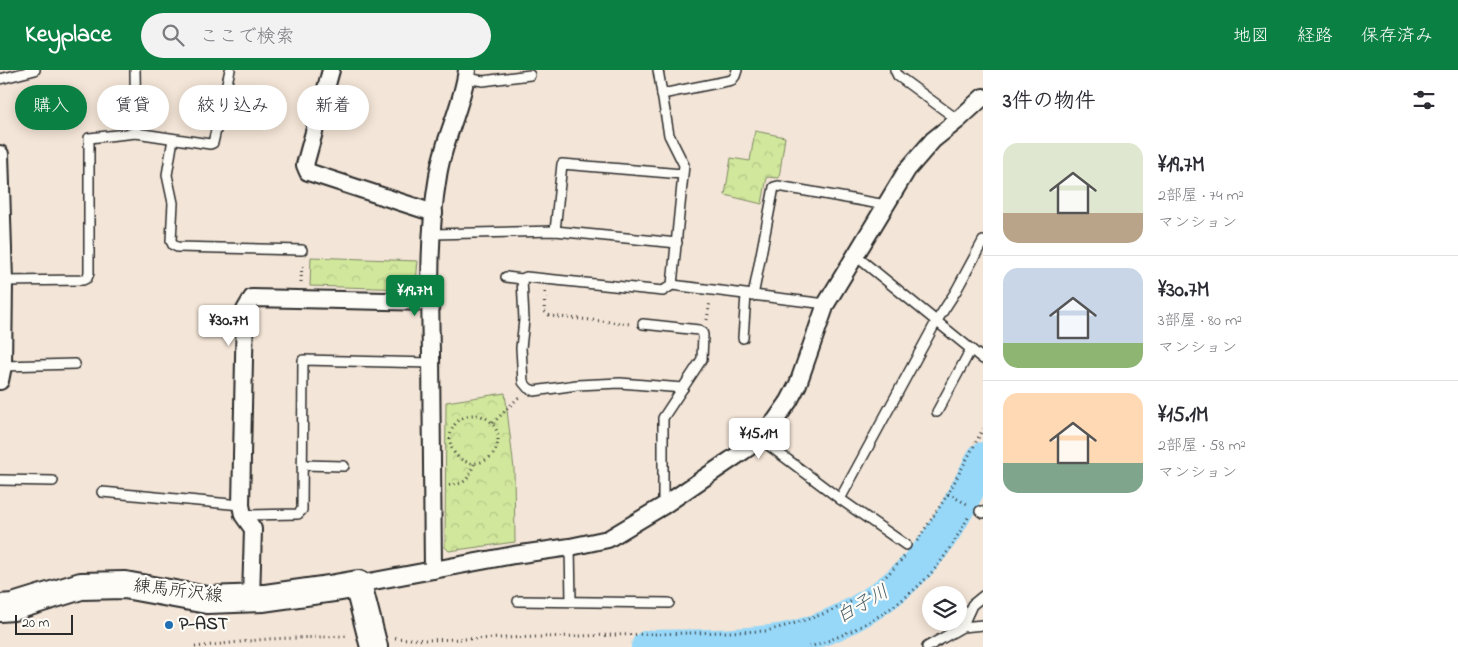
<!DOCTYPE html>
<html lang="ja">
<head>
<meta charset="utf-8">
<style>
  body { margin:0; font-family:"Indie Flower","Klee One",sans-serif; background:#f2f2f3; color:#2b2b33; height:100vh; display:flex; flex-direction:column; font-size:19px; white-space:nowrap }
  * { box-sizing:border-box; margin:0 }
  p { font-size:16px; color:#7c7c81 }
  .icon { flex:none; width:28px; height:28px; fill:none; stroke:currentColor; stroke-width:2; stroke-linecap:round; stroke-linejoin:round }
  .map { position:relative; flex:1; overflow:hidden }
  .details { display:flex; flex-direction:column; background:#fff; width:475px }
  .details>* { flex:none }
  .top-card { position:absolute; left:15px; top:15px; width:475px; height:45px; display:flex; gap:10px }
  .tools { position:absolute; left:922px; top:516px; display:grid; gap:10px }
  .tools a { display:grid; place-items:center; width:45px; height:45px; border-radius:50%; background:#fff; box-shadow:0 2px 12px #0003; font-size:25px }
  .scale { position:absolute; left:15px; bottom:12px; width:58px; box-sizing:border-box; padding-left:5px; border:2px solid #2b2b2b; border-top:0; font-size:14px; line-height:18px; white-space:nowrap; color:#2b2b2b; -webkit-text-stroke:4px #fdfcf7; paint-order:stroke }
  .price { position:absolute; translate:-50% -42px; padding:0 11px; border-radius:5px; background:#fff; color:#222; font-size:16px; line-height:32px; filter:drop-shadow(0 1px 2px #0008) }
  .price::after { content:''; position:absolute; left:50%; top:30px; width:15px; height:11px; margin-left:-8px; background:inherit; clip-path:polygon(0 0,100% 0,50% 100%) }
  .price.on { background:#0b8043; color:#fff }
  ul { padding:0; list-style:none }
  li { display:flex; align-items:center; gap:15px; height:125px; padding:0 20px }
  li+li { border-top:1px solid #e1e1e2 }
  li span { display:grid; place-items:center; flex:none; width:140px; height:100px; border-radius:15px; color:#555 }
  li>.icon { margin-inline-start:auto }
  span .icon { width:60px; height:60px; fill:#fffc; stroke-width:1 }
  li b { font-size:21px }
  h2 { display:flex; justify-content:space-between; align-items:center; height:60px; padding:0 20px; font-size:21px }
  .chip { padding:0 18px; border-radius:22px; background:#fff; box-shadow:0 2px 12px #0003; font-size:18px; line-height:45px }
  .chip.on { background:#0b8043; color:#fff }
  header { display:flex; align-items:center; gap:30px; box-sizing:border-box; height:70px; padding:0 25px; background:#0b8043; color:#fff }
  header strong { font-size:24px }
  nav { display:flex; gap:28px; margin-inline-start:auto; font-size:18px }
  .search { width:350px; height:45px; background:#f2f2f3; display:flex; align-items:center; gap:12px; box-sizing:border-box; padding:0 18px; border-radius:28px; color:#7c7c81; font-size:19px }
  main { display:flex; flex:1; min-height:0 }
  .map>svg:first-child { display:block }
  .forest { fill:url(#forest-crowns); stroke:#7e8964 }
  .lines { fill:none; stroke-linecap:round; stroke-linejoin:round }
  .river { stroke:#97d8f9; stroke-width:34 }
  .lane-casing { stroke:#2b2b2b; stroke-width:12 }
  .street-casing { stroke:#2b2b2b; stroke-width:20 }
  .primary-casing { stroke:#2b2b2b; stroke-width:30 }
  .path { stroke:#2b2b2b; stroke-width:3; stroke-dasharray:1 4; stroke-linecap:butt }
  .lane { stroke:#fdfcf7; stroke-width:9 }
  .street { stroke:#fdfcf7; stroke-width:16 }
  .primary { stroke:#fdfcf7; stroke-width:26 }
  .poi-dot { fill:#1f6fb2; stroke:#fdfcf7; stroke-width:2 }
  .labels { text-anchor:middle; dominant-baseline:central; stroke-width:4.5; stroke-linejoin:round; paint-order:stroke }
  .street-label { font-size:18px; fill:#2b2b2b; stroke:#fdfcf7 }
  .poi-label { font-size:18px; font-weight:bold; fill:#2b2b2b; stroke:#fdfcf7; text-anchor:start }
  .water-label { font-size:19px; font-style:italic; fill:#4b5f69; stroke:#fdfcf7 }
</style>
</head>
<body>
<header>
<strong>Keyplace</strong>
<div class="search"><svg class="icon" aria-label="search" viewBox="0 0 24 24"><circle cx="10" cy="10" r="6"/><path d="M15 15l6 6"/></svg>ここで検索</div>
<nav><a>地図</a><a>経路</a><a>保存済み</a></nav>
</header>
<main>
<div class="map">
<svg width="983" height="577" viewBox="0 0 983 577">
  <defs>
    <pattern id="forest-crowns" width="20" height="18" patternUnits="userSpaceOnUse" patternTransform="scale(1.25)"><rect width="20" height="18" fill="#d1e79c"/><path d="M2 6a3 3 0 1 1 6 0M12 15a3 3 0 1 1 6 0" fill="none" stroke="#b4c687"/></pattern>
  </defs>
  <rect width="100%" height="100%" fill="#f3e5d7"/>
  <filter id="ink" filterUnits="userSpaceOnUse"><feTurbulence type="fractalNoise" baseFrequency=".02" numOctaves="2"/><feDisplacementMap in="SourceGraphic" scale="10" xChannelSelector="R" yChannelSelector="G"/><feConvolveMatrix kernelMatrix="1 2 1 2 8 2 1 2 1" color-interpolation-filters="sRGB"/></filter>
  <g filter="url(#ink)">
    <g class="forest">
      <path d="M 755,61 L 785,67 L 779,108 L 767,107 L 762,134 L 725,125 L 731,88 L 750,91 Z"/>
      <path d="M 311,187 L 418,191 L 416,212 L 409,219 L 310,216 Z"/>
      <path d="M 505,323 L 514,399 L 515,472 L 449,481 L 445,477 L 446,332 Z"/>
    </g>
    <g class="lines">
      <path class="river" d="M 648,577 C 693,576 740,577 784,570 C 843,558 899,523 934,475 C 954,449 968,418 983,389"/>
      <defs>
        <g id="lane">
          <path d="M 135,0 L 136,63"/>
          <path d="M 658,0 L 669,65 L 684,95 L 672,215"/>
          <path d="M 895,0 L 898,6 L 958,50"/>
          <path d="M 466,8 L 483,11 L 530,5"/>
          <path d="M 0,9 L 35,0"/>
          <path d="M 662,24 L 732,10 L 735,6 L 737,0"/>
          <path d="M 173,69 L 167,105 L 173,133 L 171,171 L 173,175 L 177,177 L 302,180"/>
          <path d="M 555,161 L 562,94 L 682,104"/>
          <path d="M 433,164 L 555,161 L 677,173"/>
          <path d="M 856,186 L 983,289"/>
          <path d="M 506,207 L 522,209 L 526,207 L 536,208 L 663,221 L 672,215 L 826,234"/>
          <path d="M 522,209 L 524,250 L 521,278 L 523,312 L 528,318 L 534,321 L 577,315 L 620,313 L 683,318"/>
          <path d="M 4,211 L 83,210 L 87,208 L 89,203 L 89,68 L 136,63 L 210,74 L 213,73 L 230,0"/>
          <path d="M 753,226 L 774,117 L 778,116 L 886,135"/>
          <path d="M 643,254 L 699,260 L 702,262 L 703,265 L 702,289 L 663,348 L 663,436"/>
          <path d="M 743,268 L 746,225"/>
          <path d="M 3,296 L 75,294"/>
          <path d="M 937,342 L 971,279"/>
          <path d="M 759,368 L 840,429 L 906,475"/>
          <path d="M 302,395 L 344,396"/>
          <path d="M 0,410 L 53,411"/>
          <path d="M 102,422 L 241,435"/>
          <path d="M 840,429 L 936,252 L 956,221 L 983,171"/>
          <path d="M 980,441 L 983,443"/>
          <path d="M 243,445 L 298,444 L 302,440 L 303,290 L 431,293"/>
          <path d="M 570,477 L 571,531"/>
          <path d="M 518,531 L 669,533"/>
          <path d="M 962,557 L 972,535 L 983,526"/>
          <path d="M 927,577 L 962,557 L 983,555"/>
        </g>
        <g id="street">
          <path d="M 331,0 L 305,95 L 308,102 L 434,143"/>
          <path d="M 0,84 L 4,211 L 3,296 L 0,311"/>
          <path d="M 433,500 C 433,428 432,356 431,284 C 430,225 428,164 438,106 C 443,70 462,38 467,0"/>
          <path d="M 358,514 L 514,485 L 570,477 L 608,469 L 663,436 L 748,378 L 775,351 L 789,331 L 798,314 L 826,234 L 907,100 L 933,70 L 958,50 L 983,27"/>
          <path d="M 251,529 L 253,459 L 243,445 L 241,435 L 245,240 L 252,228 L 430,232"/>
        </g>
        <path id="primary" d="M 0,538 L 13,537 L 81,516 L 125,515 L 207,530 L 264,528 L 335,518 L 358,514 L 374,577"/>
      </defs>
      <use href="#lane" class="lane-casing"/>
      <use href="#street" class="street-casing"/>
      <use href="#primary" class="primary-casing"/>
      <g class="path">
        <path d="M 301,212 L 302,193"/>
        <path d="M 545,222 L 544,241 L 550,246 L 631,254"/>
        <path d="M 707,250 L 710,231"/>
        <circle cx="474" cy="369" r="24"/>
        <path d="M 493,353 L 519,327"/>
        <path d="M 449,415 C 467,414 468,409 474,394"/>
        <path d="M 948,424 L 969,435"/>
        <path d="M 917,471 L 948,424 L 983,359"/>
        <path d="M 395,568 L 426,570 L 766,561 C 798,553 832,543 861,526 C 877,516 891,502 904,487"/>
        <path d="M 195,577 L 267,569 L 348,566"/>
        <path d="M 809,577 C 856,563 900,538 933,501 C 947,485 958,465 969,446"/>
      </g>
      <use href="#lane" class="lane"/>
      <use href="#street" class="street"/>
      <use href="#primary" class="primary"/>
    </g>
  </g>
  <circle class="poi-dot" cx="169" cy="555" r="5"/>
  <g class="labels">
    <g class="street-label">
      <text transform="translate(178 522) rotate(7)">練馬所沢線</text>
    </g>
    <g class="poi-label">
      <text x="179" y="555">P-AST</text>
    </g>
    <g class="water-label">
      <text transform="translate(863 535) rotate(-30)">白子川</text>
    </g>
  </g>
</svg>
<div class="tools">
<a><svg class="icon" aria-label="layers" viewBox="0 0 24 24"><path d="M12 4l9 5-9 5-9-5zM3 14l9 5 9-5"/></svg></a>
</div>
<div class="scale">20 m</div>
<b class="price on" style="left:415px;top:247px">¥19.7M</b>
<b class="price" style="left:229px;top:277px">¥30.7M</b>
<b class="price" style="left:759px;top:390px">¥15.1M</b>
<div class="top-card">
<a class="chip on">購入</a>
<a class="chip">賃貸</a>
<a class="chip">絞り込み</a>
<a class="chip">新着</a>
</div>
</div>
<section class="details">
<h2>3件の物件<svg class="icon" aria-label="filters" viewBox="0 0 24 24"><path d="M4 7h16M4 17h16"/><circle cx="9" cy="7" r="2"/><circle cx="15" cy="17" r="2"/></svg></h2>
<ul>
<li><span style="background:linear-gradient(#dfe7d0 70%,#b9a48a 0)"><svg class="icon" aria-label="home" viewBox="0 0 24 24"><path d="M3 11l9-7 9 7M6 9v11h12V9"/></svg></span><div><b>¥19.7M</b><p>2部屋 · 74 m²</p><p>マンション</p></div></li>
<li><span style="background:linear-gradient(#c9d6e8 75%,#8fb573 0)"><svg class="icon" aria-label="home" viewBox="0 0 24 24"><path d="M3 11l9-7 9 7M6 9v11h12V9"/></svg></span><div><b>¥30.7M</b><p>3部屋 · 80 m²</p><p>マンション</p></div></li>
<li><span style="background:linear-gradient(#ffd9b3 70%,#7fa58c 0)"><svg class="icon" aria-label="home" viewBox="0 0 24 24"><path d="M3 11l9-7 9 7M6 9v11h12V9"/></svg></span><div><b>¥15.1M</b><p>2部屋 · 58 m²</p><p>マンション</p></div></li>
</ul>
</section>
</main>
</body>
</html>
